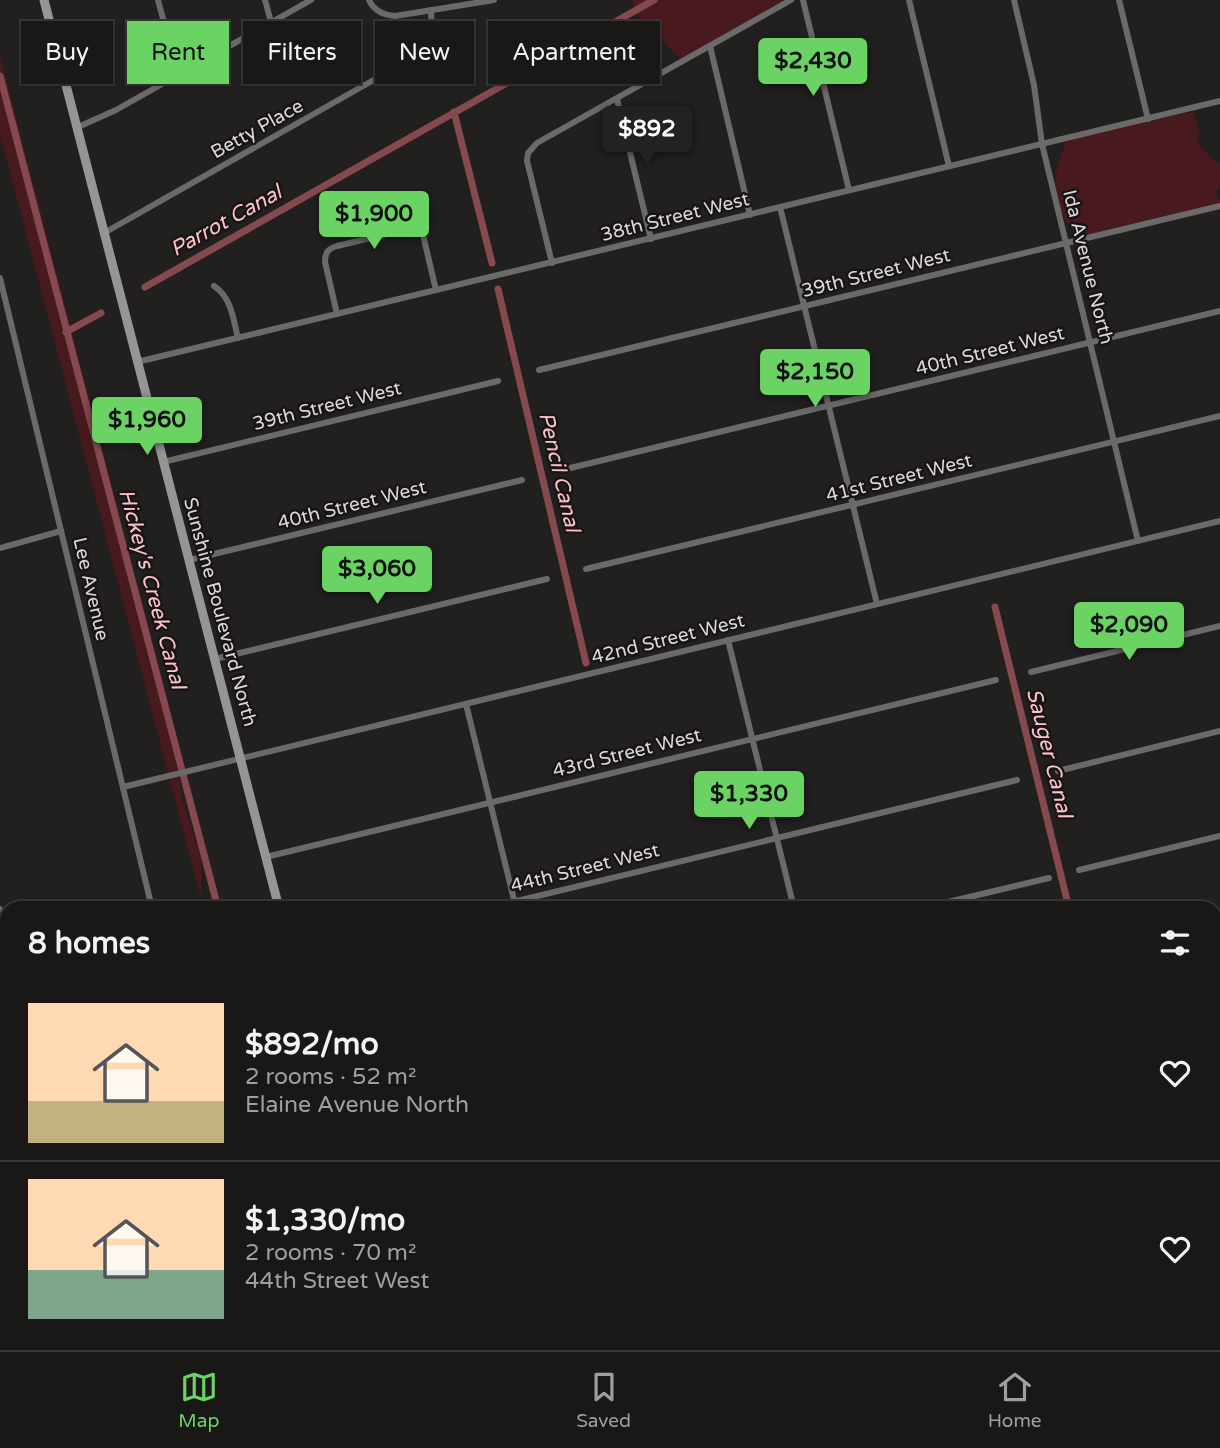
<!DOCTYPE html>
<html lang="en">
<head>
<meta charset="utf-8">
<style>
  body { margin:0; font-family:"Varela Round",sans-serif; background:#272424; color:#f1f3f6; height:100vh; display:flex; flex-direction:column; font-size:26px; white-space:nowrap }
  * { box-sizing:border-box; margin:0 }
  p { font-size:23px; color:#9f9fa1 }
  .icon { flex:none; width:38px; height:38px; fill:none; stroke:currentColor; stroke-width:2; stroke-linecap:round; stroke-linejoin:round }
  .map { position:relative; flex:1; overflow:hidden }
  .sheet { position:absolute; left:0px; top:901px; width:1222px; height:450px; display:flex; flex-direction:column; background:#1a1717; border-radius:21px 21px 0 0; box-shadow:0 2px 5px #0004,0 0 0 2px #383636 }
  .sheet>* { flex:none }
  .guide { position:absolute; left:21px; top:21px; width:700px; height:63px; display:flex; gap:14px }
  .price { position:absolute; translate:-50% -60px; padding:0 16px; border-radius:7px; background:#6ad363; color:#111; font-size:23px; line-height:46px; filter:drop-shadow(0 2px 4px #0008) }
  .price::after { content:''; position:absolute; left:50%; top:42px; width:21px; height:16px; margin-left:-10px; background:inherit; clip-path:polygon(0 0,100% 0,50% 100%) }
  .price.current { background:#222; color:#fff }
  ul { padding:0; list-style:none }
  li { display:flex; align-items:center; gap:21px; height:175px; padding:0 28px }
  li+li { border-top:2px solid #383636 }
  li span { display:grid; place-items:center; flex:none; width:196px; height:140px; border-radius:0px; color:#555 }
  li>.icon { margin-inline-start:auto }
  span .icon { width:84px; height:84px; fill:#fffc; stroke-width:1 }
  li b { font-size:30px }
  h2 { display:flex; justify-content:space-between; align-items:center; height:84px; padding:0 28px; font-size:30px }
  .pill { padding:0 24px; border-radius:0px; background:#1a1717; box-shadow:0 2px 5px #0004,0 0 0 2px #383636; font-size:24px; line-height:63px }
  .pill.current { background:#6ad363; color:#111 }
  .tab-bar { display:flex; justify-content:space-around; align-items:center; height:98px; border-top:2px solid #383636; background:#1a1717; font-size:19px; color:#9f9fa1 }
  .tab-bar a { display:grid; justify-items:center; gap:4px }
  .tab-bar .current { color:#6ad363 }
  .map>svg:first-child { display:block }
  .green { fill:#491920 }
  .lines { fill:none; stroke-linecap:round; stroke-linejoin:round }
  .canal { stroke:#844a50; stroke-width:7 }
  .street { stroke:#6a6b69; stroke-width:6 }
  .secondary { stroke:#949694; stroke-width:9 }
  .labels { text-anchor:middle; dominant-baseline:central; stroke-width:5; stroke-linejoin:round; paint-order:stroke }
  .street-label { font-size:19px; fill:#dbd9d9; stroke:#191516 }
  .water-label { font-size:21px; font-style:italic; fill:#fdc4c8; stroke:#191516 }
</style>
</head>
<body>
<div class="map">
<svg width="1220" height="1350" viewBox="0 0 1220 1350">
  <rect width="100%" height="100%" fill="#221f1f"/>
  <g class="green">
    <path d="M 632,0 L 784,0 L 684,61 L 638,17 Z"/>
    <path d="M 0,56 L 170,709 L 168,716 L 182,798 L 201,857 L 201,898 L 0,134 Z"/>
    <path d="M 1193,112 L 1200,133 L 1197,142 L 1220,166 L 1220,186 L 1216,192 L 1220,200 L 1220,210 L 1081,241 C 1049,202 1049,183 1068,137 Z"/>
  </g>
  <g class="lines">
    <g class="canal">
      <path d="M 0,76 L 218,908"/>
      <path d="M 454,112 L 492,263"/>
      <path d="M 145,287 L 654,0"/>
      <path d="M 498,289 L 586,663"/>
      <path d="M 66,332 L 101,313"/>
      <path d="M 995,607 L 1069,908"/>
      <path d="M 1214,1099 L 1220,1098"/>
      <path d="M 332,1344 L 334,1350"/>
      <path d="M 1183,1344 L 1185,1350"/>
      <path d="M 15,1350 L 35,1344"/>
    </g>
    <g class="street">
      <path d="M 158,0 L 178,75"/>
      <path d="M 265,0 L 271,22"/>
      <path d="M 369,0 C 374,11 383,15 395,16 L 494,0"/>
      <path d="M 803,0 L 849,190"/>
      <path d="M 909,0 L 949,166"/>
      <path d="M 1014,0 L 1034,85 L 1042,144 L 1138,541"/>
      <path d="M 1119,0 L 1148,119"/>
      <path d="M 710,46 L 750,215"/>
      <path d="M 617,99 L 651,239"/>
      <path d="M 76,128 L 116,110 L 311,0"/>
      <path d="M 780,207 L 877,604"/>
      <path d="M 104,233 L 423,52 L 432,39 L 431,10"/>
      <path d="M 552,263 L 527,161 L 528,153 L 537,143 L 791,0"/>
      <path d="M 0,278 L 152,908"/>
      <path d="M 214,286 C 232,298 233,319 238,338"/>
      <path d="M 337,314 L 325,262 C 325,252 328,249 337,246 L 408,229 L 417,229 L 423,235 L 436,290"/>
      <path d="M 137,362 L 1220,101"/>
      <path d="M 539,370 L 1220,206"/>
      <path d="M 163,462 L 498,381"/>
      <path d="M 562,470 L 1220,311"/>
      <path d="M 0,548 L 61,531"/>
      <path d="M 189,560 L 522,480"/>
      <path d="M 586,569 L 1220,416"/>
      <path d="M 728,640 L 794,908"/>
      <path d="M 215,659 L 547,579"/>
      <path d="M 1031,672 L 1220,626"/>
      <path d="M 466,704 L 516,908"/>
      <path d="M 1058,771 L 1220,731"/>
      <path d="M 123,787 L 1220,521"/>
      <path d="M 266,857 L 996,680"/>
      <path d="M 1079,870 L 1220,836"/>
      <path d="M 488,908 L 1017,780"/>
      <path d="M 923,908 L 1049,878"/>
      <path d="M 0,909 L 7,938"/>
      <path d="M 1214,943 L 1220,942"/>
      <path d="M 0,975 L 7,973"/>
      <path d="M 1214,1231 L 1219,1247"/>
      <path d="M 257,1344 L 259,1350"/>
      <path d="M 487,1344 L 488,1350"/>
      <path d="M 592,1344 L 594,1350"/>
      <path d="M 699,1344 L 701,1350"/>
      <path d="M 805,1344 L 806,1350"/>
      <path d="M 904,1344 L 906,1350"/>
      <path d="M 83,1350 L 104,1344"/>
      <path d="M 848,1350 L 869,1344"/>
    </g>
    <g class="secondary">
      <path d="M 44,0 L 279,908"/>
      <path d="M 393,1344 L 395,1350"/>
    </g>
  </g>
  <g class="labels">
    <g class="street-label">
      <text transform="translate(257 129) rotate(-29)">Betty Place</text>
      <text transform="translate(675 217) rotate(-14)">38th Street West</text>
      <text transform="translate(1088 267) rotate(76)">Ida Avenue North</text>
      <text transform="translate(876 273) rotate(-14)">39th Street West</text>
      <text transform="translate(990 351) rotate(-14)">40th Street West</text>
      <text transform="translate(327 406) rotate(-14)">39th Street West</text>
      <text transform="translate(899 478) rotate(-14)">41st Street West</text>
      <text transform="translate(352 505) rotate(-14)">40th Street West</text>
      <text transform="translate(91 589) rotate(77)">Lee Avenue</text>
      <text transform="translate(220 612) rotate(75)">Sunshine Boulevard North</text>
      <text transform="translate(668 639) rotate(-14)">42nd Street West</text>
      <text transform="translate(627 753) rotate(-14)">43rd Street West</text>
      <text transform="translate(585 868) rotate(-14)">44th Street West</text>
    </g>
    <g class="water-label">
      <text transform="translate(226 221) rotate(-29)">Parrot Canal</text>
      <text transform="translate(559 472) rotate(77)">Pencil Canal</text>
      <text transform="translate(152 589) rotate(75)">Hickey's Creek Canal</text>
      <text transform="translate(1049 753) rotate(76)">Sauger Canal</text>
    </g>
  </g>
</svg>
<b class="price" style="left:813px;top:98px">$2,430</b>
<b class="price current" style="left:647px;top:166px">$892</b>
<b class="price" style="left:374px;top:251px">$1,900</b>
<b class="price" style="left:815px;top:409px">$2,150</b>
<b class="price" style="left:147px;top:457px">$1,960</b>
<b class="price" style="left:377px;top:606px">$3,060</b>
<b class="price" style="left:1129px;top:662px">$2,090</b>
<b class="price" style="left:749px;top:831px">$1,330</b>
<div class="guide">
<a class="pill">Buy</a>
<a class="pill current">Rent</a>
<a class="pill">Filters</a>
<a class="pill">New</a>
<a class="pill">Apartment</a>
</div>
<section class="sheet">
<h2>8 homes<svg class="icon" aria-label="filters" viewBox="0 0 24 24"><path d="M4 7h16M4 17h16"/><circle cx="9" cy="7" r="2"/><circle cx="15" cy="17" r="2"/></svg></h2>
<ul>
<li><span style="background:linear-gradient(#ffd9b3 70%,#c2b280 0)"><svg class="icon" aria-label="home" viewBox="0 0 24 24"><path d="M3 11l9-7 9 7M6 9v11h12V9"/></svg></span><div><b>$892/mo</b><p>2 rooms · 52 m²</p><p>Elaine Avenue North</p></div><svg class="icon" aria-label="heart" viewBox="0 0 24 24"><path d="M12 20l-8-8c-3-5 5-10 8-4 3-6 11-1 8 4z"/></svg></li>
<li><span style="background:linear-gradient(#ffd9b3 65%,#7fa58c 0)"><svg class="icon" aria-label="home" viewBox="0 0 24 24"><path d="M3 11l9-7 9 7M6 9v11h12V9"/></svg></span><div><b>$1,330/mo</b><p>2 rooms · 70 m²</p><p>44th Street West</p></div><svg class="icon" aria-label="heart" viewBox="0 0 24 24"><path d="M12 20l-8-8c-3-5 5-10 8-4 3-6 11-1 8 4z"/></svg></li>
</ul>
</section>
</div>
<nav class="tab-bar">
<a class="current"><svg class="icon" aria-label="map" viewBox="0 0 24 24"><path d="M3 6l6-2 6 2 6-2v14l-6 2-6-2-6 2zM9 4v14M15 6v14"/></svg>Map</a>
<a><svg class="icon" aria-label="saved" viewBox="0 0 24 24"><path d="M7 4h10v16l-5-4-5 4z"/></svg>Saved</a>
<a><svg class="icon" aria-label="home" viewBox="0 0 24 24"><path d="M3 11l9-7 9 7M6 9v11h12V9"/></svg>Home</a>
</nav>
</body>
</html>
